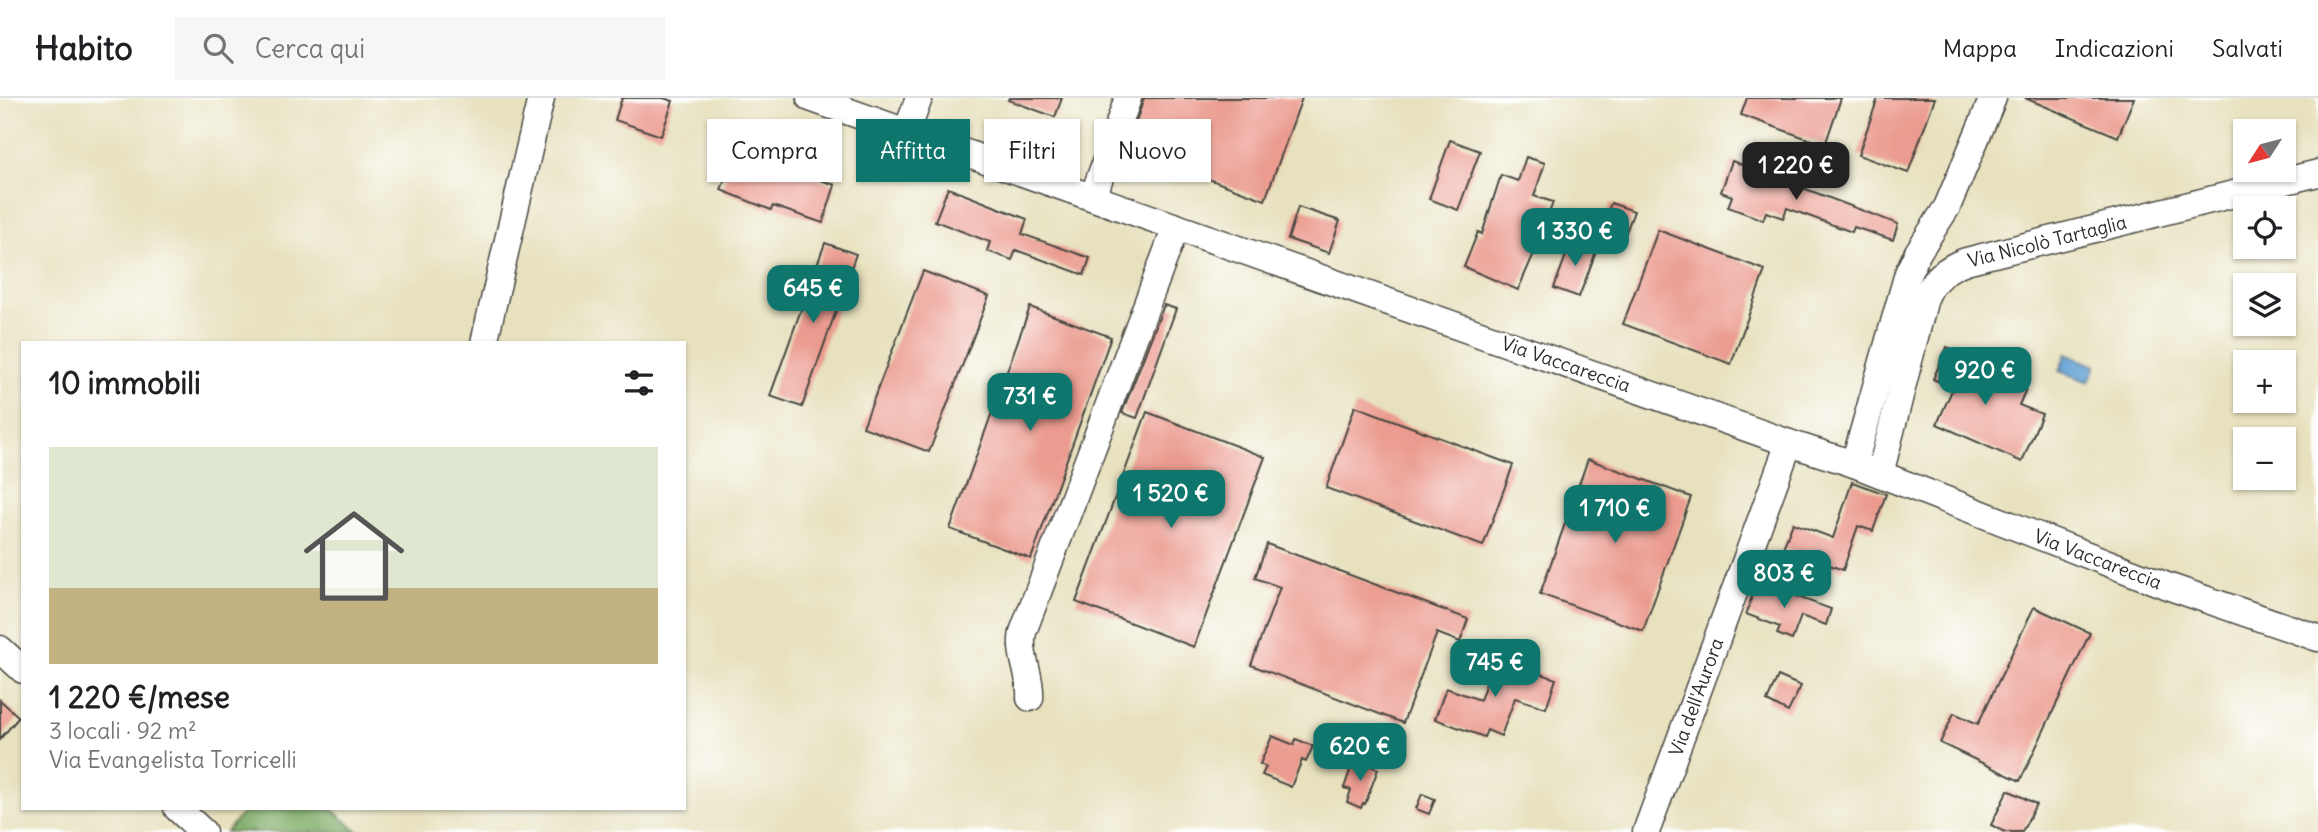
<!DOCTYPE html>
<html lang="it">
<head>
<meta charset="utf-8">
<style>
  body { margin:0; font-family:Delius,sans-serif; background:#f6f6f6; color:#202124; height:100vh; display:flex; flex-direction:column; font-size:26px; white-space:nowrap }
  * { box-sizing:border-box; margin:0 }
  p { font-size:23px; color:#757577 }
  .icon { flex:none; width:38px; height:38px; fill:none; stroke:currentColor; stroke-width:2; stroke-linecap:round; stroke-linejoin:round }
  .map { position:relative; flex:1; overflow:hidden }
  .side { position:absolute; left:21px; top:243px; width:665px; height:469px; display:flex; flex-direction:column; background:#fff; border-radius:0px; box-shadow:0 2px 5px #0004 }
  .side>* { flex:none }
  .hud { position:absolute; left:707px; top:21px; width:665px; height:63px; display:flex; gap:14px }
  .needle { width:46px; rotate:234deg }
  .tools { position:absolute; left:2233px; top:21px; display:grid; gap:14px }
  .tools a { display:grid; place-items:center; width:63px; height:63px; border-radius:0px; background:#fff; box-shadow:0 2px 5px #0004; font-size:35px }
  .price { position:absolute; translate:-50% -60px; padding:0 16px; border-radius:14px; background:#0f766e; color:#fff; font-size:23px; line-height:46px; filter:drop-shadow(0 2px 4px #0008) }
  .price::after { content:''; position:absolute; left:50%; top:42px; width:21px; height:16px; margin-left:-10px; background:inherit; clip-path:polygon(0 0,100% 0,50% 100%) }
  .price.current { background:#222; color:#fff }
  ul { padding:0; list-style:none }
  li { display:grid; align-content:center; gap:14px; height:371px; padding:0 28px }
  li span { display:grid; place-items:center; height:217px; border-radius:0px; color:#555 }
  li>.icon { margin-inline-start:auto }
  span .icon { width:126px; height:126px; fill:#fffc; stroke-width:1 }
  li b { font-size:30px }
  h2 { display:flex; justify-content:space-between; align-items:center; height:84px; padding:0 28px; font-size:30px }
  .pill { padding:0 24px; border-radius:0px; background:#fff; box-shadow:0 2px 5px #0004; font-size:24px; line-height:63px }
  .pill.current { background:#0f766e; color:#fff }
  header { display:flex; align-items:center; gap:42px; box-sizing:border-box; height:98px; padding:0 35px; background:#fff; border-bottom:2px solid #e0e0e0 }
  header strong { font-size:33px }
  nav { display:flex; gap:38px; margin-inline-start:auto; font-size:24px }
  .search { width:490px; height:63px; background:#f6f6f6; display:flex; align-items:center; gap:18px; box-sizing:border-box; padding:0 24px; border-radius:0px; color:#757577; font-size:26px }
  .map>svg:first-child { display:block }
  .forest { fill:#7eac66; stroke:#546c48; stroke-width:2 }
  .water { fill:#62a0d4; stroke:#466680; stroke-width:2 }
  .building { fill:#eb9b8f }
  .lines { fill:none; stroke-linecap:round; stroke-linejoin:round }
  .minor-casing { stroke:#474641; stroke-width:29 }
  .minor { stroke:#fff; stroke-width:26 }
  .labels { text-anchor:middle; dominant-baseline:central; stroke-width:5; stroke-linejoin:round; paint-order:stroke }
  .street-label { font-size:19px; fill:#2b2b2b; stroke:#fff }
</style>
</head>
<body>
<header>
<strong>Habito</strong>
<div class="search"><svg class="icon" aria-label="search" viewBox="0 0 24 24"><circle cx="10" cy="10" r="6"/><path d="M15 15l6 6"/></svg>Cerca qui</div>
<nav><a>Mappa</a><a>Indicazioni</a><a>Salvati</a></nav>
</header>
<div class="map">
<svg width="2318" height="734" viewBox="0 0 2318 734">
  <rect width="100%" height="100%" fill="#fff"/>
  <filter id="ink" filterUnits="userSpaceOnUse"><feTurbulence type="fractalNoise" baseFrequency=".0143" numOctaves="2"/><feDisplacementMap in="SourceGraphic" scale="14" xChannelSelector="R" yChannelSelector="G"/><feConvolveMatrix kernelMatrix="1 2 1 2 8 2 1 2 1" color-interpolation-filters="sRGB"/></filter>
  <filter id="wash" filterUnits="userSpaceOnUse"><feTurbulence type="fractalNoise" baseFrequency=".00686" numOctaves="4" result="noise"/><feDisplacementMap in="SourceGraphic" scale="28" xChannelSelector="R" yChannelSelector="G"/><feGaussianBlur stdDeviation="1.57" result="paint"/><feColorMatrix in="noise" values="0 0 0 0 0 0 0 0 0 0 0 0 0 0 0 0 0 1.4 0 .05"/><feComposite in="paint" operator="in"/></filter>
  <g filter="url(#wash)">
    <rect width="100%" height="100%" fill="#e7e1be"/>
    <path class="forest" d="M 246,711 L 331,711 L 359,734 L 226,734 Z"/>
    <path class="water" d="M 2066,256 L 2096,268 L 2089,284 L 2059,273 Z"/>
    <g id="blocks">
      <g class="building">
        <path d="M 622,0 L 663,0 L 673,3 L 661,38 L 615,22 Z"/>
        <path d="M 1009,0 L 1062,0 L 1055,19 L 1008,2 Z"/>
        <path d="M 1144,0 L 1302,0 L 1265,102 L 1127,51 Z"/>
        <path d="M 1747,0 L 1841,0 L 1825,47 L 1741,17 Z"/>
        <path d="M 1878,0 L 1935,0 L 1908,75 L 1858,57 Z"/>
        <path d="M 2025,0 L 2134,0 L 2118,39 Z"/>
        <path d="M 1450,42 L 1480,53 L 1458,112 L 1429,101 Z"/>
        <path d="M 734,58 L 760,68 L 763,62 L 835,87 L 823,125 L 773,108 L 771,112 L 721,92 Z"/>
        <path d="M 1526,59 L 1545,65 L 1534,98 L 1553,104 L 1541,139 L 1518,192 L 1464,169 L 1478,134 L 1482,136 L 1501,77 L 1518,83 Z"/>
        <path d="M 1732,63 L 1898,126 L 1893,142 L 1854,129 L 1852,134 L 1787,110 L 1783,120 L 1766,114 L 1763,122 L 1728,109 L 1732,98 L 1721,94 Z"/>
        <path d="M 948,90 L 1027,121 L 1022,136 L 1090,160 L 1084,177 L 1016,152 L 1012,162 L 987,153 L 990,144 L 935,123 Z"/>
        <path d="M 1611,105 L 1634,113 L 1623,142 L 1601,133 Z"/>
        <path d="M 1298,109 L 1340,123 L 1329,155 L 1288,141 Z"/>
        <path d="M 1658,132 L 1765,172 L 1731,266 L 1623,226 Z"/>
        <path d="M 1572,141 L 1597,151 L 1579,199 L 1554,190 Z"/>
        <path d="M 825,145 L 856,156 L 802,309 L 770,298 Z"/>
        <path d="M 923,173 L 989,198 L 929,354 L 863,329 Z"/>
        <path d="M 1164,207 L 1176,211 L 1137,320 L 1122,315 Z"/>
        <path d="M 1030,209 L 1111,239 L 1031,461 L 950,431 Z"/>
        <path d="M 1947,249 L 1982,264 L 1979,271 L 2026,291 L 2019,307 L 2042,316 L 2022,364 L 1937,326 L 1953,290 L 1933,281 Z"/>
        <path d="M 1355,308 L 1513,367 L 1483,448 L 1326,390 Z"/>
        <path d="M 1147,314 L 1265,359 L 1194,549 L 1076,504 Z"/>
        <path d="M 1588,361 L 1691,399 L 1643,533 L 1540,496 Z"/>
        <path d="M 1852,384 L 1886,396 L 1873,433 L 1858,428 L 1843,472 L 1783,450 L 1793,425 L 1833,440 Z"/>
        <path d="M 1267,446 L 1468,521 L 1460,544 L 1437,535 L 1403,625 L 1251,567 L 1280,489 L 1255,480 Z"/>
        <path d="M 1757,484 L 1831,511 L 1826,527 L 1801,518 L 1792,542 L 1777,536 L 1780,529 L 1746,516 Z"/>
        <path d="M 2034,509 L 2090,535 L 2020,683 L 1940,645 L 1954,615 L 1978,626 Z"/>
        <path d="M 1495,559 L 1556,581 L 1546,610 L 1515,600 L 1501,638 L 1487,632 L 1484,639 L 1435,621 L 1446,590 L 1480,602 Z"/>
        <path d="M 1778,578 L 1801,588 L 1788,614 L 1767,603 Z"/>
        <path d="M 0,602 L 19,619 L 0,641 Z"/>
        <path d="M 1272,638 L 1294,647 L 1296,641 L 1313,648 L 1306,664 L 1302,662 L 1291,689 L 1262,677 L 1266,669 L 1260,666 Z"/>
        <path d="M 1354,661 L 1378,671 L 1365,706 L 1363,705 L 1361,710 L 1347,704 L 1351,692 L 1344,690 Z"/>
        <path d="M 2008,692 L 2036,706 L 2022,734 L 2005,734 L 1991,727 Z"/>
        <path d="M 1422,696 L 1435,701 L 1429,716 L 1416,711 Z"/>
      </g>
    </g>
  </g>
  <g filter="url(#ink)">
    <use href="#blocks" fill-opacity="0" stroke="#474641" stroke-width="2"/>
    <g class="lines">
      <defs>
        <g id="minor">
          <path d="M 810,0 L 1789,345 L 1854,366 L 2167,488 L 2318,540"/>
          <path d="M 907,33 L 919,0"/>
          <path d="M 1093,99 L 1128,0"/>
          <path d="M 484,245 L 541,0"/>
          <path d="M 1854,366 L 1908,175 L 1918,154 L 1947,109 L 1993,0"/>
          <path d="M 1880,376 L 1925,200 C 1933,181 1946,170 1966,163 L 2318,75"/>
          <path d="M 0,551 L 23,572"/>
          <path d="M 1030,600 C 1032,577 1018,558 1023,534 L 1176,129"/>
          <path d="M 177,710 L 203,734"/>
          <path d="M 1646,734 L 1789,345"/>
        </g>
      </defs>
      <use href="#minor" class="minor-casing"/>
      <use href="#minor" class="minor"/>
    </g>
  </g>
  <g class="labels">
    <g class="street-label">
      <text transform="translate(2047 143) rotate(-14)">Via Nicolò Tartaglia</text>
      <text transform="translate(1566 266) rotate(19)">Via Vaccareccia</text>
      <text transform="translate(2098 461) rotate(21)">Via Vaccareccia</text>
      <text transform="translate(1696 599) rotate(-70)">Via dell'Aurora</text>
    </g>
  </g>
</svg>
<div class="tools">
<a><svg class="needle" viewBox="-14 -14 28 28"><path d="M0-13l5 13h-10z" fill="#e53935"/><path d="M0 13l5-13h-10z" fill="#757577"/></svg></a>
<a><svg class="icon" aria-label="locate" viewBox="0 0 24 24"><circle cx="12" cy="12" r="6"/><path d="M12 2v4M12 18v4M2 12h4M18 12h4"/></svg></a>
<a><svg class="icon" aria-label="layers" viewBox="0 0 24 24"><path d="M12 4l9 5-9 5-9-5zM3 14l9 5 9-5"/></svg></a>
<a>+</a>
<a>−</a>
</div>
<b class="price current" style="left:1796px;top:104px">1 220 €</b>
<b class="price" style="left:1575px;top:170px">1 330 €</b>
<b class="price" style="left:813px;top:227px">645 €</b>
<b class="price" style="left:1985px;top:309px">920 €</b>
<b class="price" style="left:1030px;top:335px">731 €</b>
<b class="price" style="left:1171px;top:432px">1 520 €</b>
<b class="price" style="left:1615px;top:447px">1 710 €</b>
<b class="price" style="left:1784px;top:512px">803 €</b>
<b class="price" style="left:1495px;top:601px">745 €</b>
<b class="price" style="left:1360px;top:685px">620 €</b>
<div class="hud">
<a class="pill">Compra</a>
<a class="pill current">Affitta</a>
<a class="pill">Filtri</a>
<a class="pill">Nuovo</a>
</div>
<section class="side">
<h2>10 immobili<svg class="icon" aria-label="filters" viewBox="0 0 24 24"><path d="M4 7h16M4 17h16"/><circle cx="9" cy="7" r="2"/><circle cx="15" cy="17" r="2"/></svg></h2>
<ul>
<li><span style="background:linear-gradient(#dfe7d0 65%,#c2b280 0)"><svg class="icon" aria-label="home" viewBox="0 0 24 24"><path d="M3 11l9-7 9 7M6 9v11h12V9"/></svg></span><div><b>1 220 €/mese</b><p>3 locali · 92 m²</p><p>Via Evangelista Torricelli</p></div></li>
</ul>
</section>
</div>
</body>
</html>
